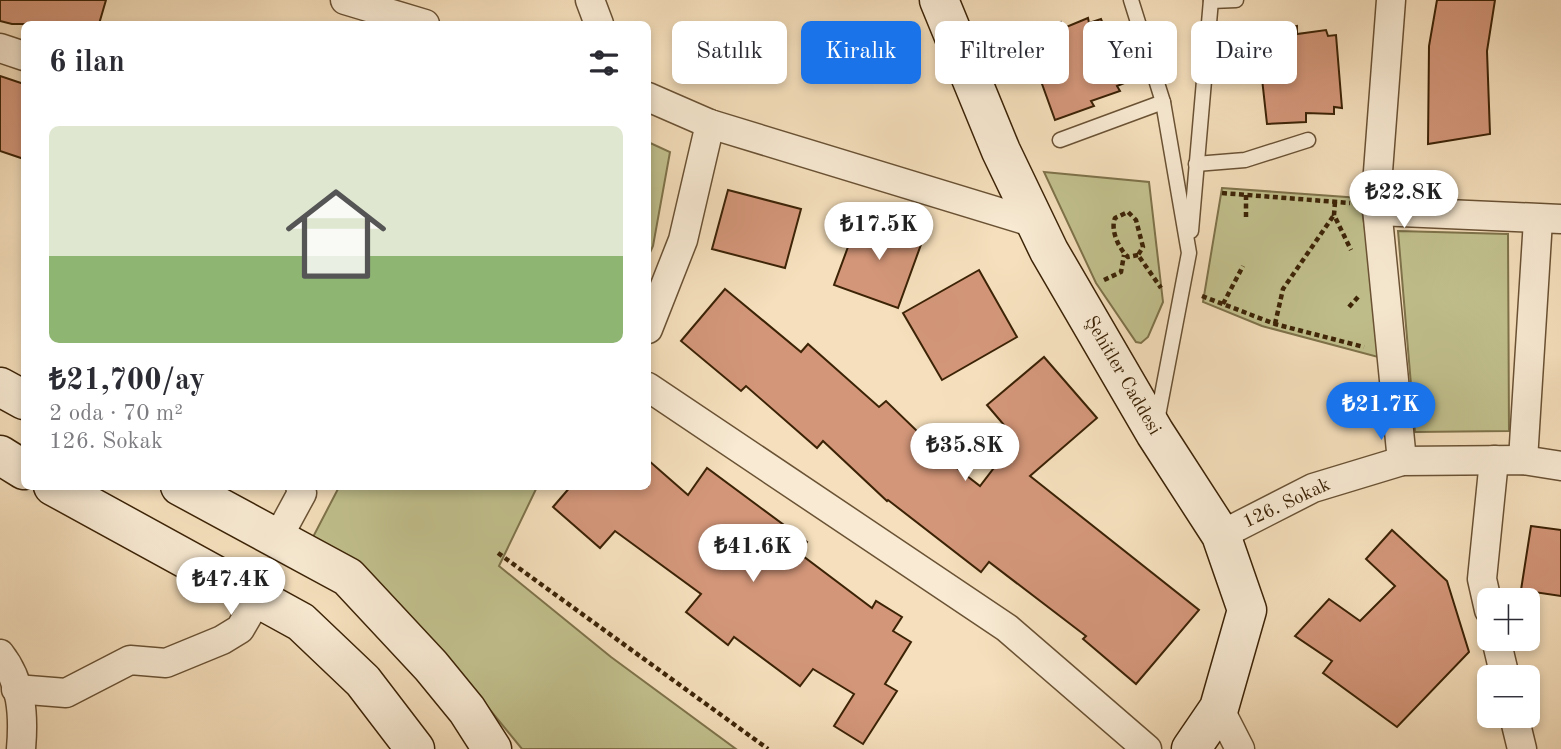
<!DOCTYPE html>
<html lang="tr">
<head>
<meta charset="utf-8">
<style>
  body { margin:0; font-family:"Old Standard TT",serif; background:#f7f7f7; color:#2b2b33; height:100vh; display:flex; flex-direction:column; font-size:26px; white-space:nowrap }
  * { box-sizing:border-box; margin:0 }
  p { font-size:23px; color:#7c7c81 }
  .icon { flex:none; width:38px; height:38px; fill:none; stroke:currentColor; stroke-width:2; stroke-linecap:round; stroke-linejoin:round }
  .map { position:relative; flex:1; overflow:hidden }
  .drawer { position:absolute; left:21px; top:21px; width:630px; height:469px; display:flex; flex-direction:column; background:#fff; border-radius:10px; box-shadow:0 4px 10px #0003 }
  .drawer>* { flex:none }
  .top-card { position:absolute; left:672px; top:21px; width:665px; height:63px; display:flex; gap:14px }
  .fabs { position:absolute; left:1477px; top:588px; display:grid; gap:14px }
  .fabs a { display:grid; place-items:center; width:63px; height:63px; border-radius:10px; background:#fff; box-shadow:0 4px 10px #0003; font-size:35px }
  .price { position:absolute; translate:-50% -60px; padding:0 16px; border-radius:24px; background:#fff; color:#222; font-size:23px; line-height:46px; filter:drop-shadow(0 2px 4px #0008) }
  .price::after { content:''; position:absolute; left:50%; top:42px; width:21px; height:16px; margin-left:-10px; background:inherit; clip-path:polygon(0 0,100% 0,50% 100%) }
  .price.on { background:#1a73e8; color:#fff }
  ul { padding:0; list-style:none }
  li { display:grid; align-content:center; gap:14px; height:371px; padding:0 28px }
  li span { display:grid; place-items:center; height:217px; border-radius:10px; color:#555 }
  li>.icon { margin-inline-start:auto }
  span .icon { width:126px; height:126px; fill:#fffc; stroke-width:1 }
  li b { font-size:30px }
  h2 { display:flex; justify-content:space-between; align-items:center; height:84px; padding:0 28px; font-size:30px }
  .tag { padding:0 24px; border-radius:10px; background:#fff; box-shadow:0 4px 10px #0003; font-size:24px; line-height:63px }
  .tag.on { background:#1a73e8; color:#fff }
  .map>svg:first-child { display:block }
  .green { fill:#c1c08d; stroke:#7e724a; stroke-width:2 }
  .building { fill:#d39679; stroke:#3c2306; stroke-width:2 }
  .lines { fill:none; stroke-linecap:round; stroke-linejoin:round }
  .lane-casing { stroke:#6a5234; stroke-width:17 }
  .street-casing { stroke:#6a5234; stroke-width:31 }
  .secondary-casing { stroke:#3c2306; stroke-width:41 }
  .path { stroke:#3c2306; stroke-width:4.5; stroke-dasharray:5 3.5; stroke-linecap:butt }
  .lane { stroke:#f8ead3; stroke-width:14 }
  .street { stroke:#f8ead3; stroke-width:28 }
  .secondary { stroke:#f8ead3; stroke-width:38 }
  .labels { text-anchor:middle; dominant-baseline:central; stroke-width:7; stroke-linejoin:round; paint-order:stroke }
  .street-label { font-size:19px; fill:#3c2306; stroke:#f8ead3 }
</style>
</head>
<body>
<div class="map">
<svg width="1561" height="749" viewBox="0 0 1561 749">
  <rect width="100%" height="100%" fill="#f5dfbc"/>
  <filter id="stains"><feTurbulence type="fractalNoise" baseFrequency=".00286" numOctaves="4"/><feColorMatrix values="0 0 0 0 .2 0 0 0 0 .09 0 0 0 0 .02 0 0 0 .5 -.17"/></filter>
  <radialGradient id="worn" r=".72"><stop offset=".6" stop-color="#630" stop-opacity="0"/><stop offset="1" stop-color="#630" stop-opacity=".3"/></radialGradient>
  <g class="green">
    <path d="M 648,142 L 670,152 L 653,246 L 648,257 Z"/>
    <path d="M 1044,172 L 1149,182 L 1163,302 L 1148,337 L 1141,343 L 1136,342 L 1096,283 Z"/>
    <path d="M 1222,188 L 1360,198 L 1377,304 L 1378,357 L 1262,326 L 1203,302 Z"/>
    <path d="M 1398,231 L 1508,234 L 1509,431 L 1415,432 Z"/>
    <path d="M 339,487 L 537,487 L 499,566 L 611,657 L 736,749 L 522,749 L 464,678 L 313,537 Z"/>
  </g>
  <g class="building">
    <path d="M 0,0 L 106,0 L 99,24 L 12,24 L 0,21 Z"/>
    <path d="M 1437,0 L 1495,0 L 1487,51 L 1490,134 L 1428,144 L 1429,46 Z"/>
    <path d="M 1088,18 L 1089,23 L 1101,19 L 1127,82 L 1117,86 L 1120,91 L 1091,101 L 1094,106 L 1055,120 L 1024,34 L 1061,22 L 1064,28 Z"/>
    <path d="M 1297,26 L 1297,34 L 1326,30 L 1328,36 L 1336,35 L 1342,108 L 1334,107 L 1334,114 L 1306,113 L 1306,122 L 1267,124 L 1257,33 Z"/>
    <path d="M 0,76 L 24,84 L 24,159 L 0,151 Z"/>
    <path d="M 728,190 L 801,209 L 785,268 L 712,249 Z"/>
    <path d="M 859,217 L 923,239 L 898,308 L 834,285 Z"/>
    <path d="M 979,270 L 1017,337 L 942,380 L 903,313 Z"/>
    <path d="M 725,289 L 801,352 L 808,344 L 879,407 L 886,401 L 949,462 L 980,486 L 1016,439 L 987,405 L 1044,357 L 1097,418 L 1030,476 L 1199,610 L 1136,684 L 1083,639 L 1086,636 L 989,562 L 981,572 L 888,500 L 887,501 L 823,441 L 817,448 L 746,386 L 741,391 L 681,341 Z"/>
    <path d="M 648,460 L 688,495 L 707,468 L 807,542 L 799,553 L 872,608 L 876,601 L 902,617 L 893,631 L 911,642 L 885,684 L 897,691 L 863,744 L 834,726 L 854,694 L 813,669 L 800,686 L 734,637 L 728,645 L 686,612 L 701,594 L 615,531 L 600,548 L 553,507 L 571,486 L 648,486 Z"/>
    <path d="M 1531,526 L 1561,530 L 1561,596 L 1521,590 Z"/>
    <path d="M 1392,530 L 1447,581 L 1469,652 L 1397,727 L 1323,673 L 1332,661 L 1295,636 L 1329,599 L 1360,621 L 1395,586 L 1366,559 Z"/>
  </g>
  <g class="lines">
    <defs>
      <g id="lane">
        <path d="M 1131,0 L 1163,102 L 1189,253 L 1157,421"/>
        <path d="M 1211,1 L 1236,0"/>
        <path d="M 1060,140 L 1163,102"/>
        <path d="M 1196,164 L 1245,160 L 1308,140"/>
        <path d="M 1191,231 L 1211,0"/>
      </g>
      <g id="street">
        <path d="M 345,0 L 425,24"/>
        <path d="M 590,0 L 599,24"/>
        <path d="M 1391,0 L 1376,198 L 1402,461"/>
        <path d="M 0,48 L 24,56"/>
        <path d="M 648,97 L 710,124 L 1038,224"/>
        <path d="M 1378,211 L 1561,219"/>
        <path d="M 648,329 L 683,240 L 710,124"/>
        <path d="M 648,387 L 1007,628 L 1147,749"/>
        <path d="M 1523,460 L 1538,220"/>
        <path d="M 1221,535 L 1313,488 L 1402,461 L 1523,460 L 1561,466"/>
        <path d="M 277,539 L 302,493 L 300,486"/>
        <path d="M 1489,610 L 1482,579 L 1494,460"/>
        <path d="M 1496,639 L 1505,677"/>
        <path d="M 0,654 C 22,682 24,715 21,749"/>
        <path d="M 16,689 L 66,693 L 130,660 L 166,663 L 222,640 L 240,629 L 258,598"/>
        <path d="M 1219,708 L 1240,749"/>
        <path d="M 1514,716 L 1522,749"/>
      </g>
      <g id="secondary">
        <path d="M 939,0 L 1001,151 L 1049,251 L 1155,433 L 1221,535 L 1247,610 L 1219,708 L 1191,749"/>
        <path d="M 0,387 L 24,400"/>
        <path d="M 0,455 L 24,470"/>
        <path d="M 53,486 L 301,622 L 363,681 L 415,749"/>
        <path d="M 180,486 L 348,577 L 431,666 L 467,710 L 492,749"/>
      </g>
    </defs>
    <use href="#lane" class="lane-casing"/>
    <use href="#street" class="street-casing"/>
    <use href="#secondary" class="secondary-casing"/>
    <g class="path">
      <path d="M 1222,193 L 1350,203"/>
      <path d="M 1246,195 L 1246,218"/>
      <path d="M 1335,202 L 1334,215 L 1351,250"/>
      <path d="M 1138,255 L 1128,257 C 1119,249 1110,230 1115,218 L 1128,212 L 1136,220 L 1143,247 L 1138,255 L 1161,288"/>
      <path d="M 1104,280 L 1121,272 L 1124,255"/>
      <path d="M 1202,296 L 1275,324 L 1364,347"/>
      <path d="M 1223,304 L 1243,266"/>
      <path d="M 1349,307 L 1358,297"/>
      <path d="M 1275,324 L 1283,289 L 1334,215"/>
      <path d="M 498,553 L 768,749"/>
    </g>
    <use href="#lane" class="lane"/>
    <use href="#street" class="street"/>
    <use href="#secondary" class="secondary"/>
  </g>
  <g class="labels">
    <g class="street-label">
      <text transform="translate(1122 376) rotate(60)">Şehitler Caddesi</text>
      <text transform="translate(1287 504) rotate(-25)">126. Sokak</text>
    </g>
  </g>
  <rect width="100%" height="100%" filter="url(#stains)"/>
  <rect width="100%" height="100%" fill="url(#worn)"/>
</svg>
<div class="fabs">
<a>+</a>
<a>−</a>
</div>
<b class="price" style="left:1404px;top:230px">₺22.8K</b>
<b class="price" style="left:879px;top:262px">₺17.5K</b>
<b class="price on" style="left:1381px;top:442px">₺21.7K</b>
<b class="price" style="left:965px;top:483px">₺35.8K</b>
<b class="price" style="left:753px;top:584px">₺41.6K</b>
<b class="price" style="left:231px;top:617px">₺47.4K</b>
<div class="top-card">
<a class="tag">Satılık</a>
<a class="tag on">Kiralık</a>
<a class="tag">Filtreler</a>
<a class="tag">Yeni</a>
<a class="tag">Daire</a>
</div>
<section class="drawer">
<h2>6 ilan<svg class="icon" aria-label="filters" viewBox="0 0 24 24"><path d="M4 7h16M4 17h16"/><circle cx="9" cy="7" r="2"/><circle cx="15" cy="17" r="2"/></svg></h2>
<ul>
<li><span style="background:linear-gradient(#dfe7d0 60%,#8fb573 0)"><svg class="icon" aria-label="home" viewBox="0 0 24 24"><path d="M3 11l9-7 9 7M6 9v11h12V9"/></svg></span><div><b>₺21,700/ay</b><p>2 oda · 70 m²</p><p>126. Sokak</p></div></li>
</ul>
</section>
</div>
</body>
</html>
